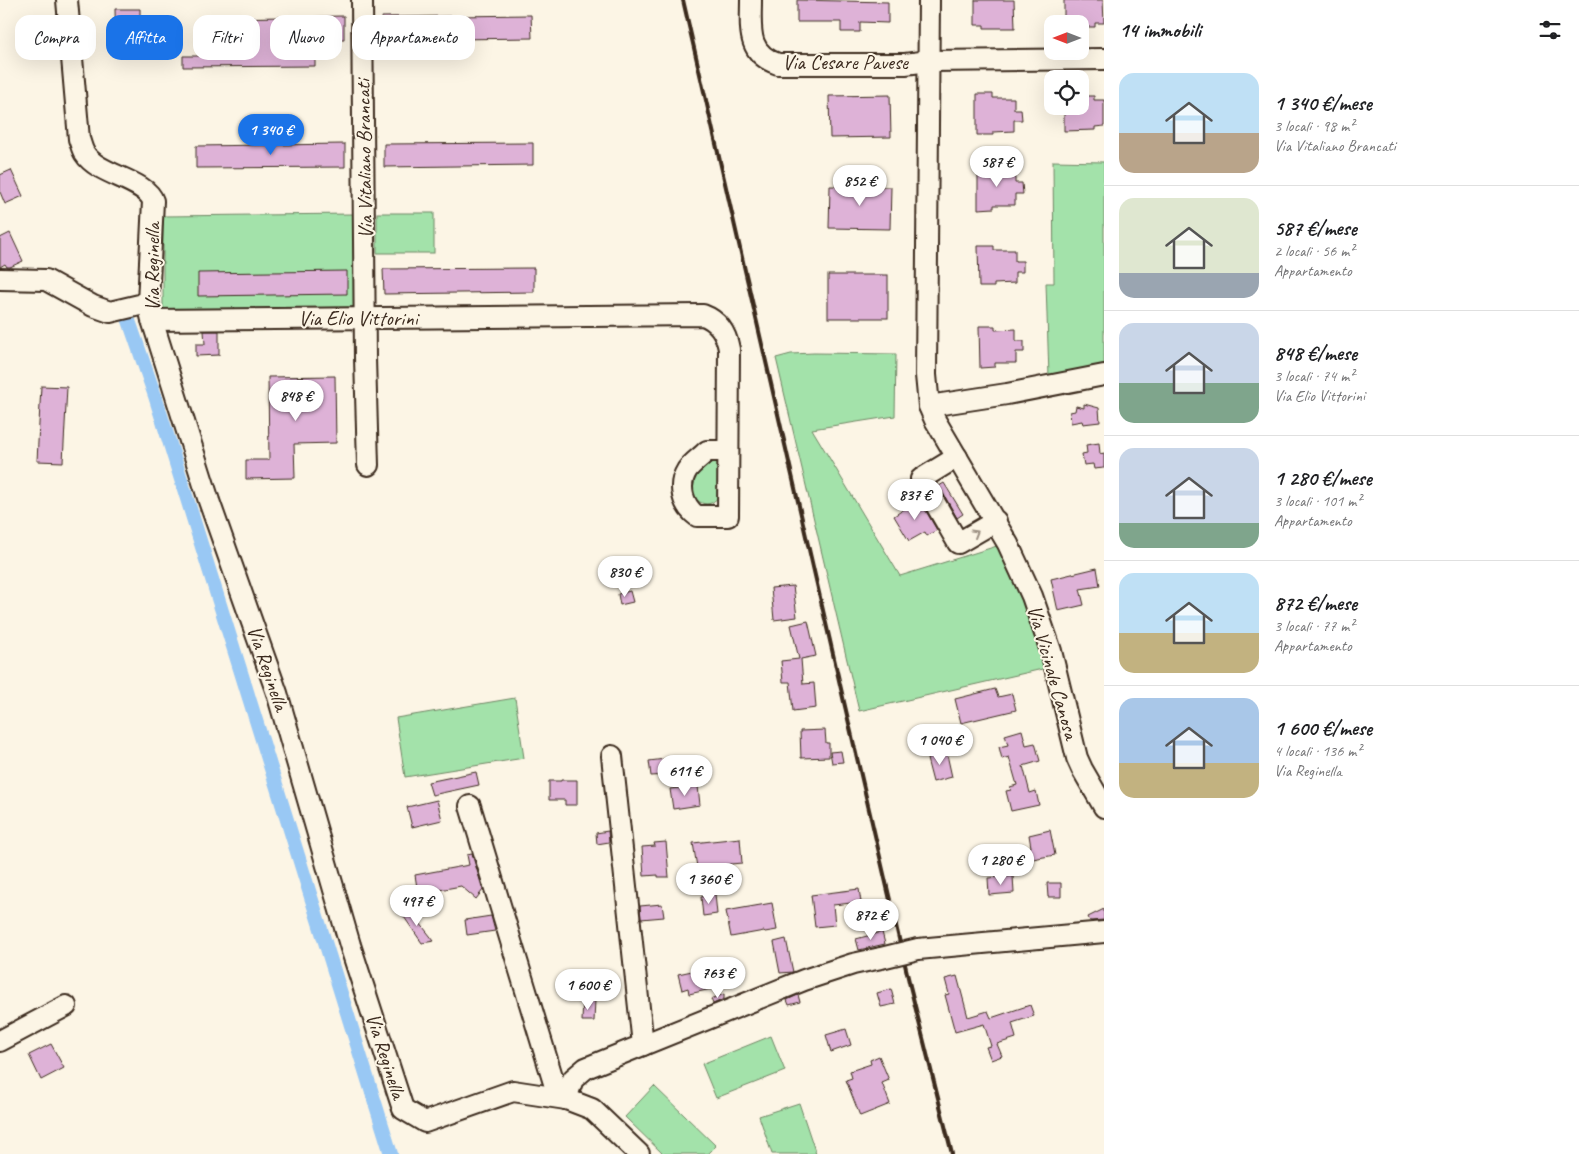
<!DOCTYPE html>
<html lang="it">
<head>
<meta charset="utf-8">
<style>
  body { margin:0; font-family:Caveat,sans-serif; background:#f6f6f6; color:#202124; height:100vh; display:flex; flex-direction:column; font-size:19px; white-space:nowrap }
  * { box-sizing:border-box; margin:0 }
  p { font-size:16px; color:#757577 }
  .icon { flex:none; width:28px; height:28px; fill:none; stroke:currentColor; stroke-width:2; stroke-linecap:round; stroke-linejoin:round }
  .map { position:relative; flex:1; overflow:hidden }
  .drawer { display:flex; flex-direction:column; background:#fff; width:475px }
  .drawer>* { flex:none }
  .hud { position:absolute; left:15px; top:15px; width:475px; height:45px; display:flex; gap:10px }
  .needle { width:32px; rotate:270deg }
  .tools { position:absolute; left:1044px; top:15px; display:grid; gap:10px }
  .tools a { display:grid; place-items:center; width:45px; height:45px; border-radius:10px; background:#fff; box-shadow:0 5px 20px #0002; font-size:25px }
  .price { position:absolute; translate:-50% -42px; padding:0 11px; border-radius:18px; background:#fff; color:#222; font-size:16px; line-height:32px; filter:drop-shadow(0 1px 2px #0008) }
  .price::after { content:''; position:absolute; left:50%; top:30px; width:15px; height:11px; margin-left:-8px; background:inherit; clip-path:polygon(0 0,100% 0,50% 100%) }
  .price.current { background:#1a73e8; color:#fff }
  ul { padding:0; list-style:none }
  li { display:flex; align-items:center; gap:15px; height:125px; padding:0 15px }
  li+li { border-top:1px solid #e0e0e0 }
  li span { display:grid; place-items:center; flex:none; width:140px; height:100px; border-radius:15px; color:#555 }
  li>.icon { margin-inline-start:auto }
  span .icon { width:60px; height:60px; fill:#fffc; stroke-width:1 }
  li b { font-size:21px }
  h2 { display:flex; justify-content:space-between; align-items:center; height:60px; padding:0 15px; font-size:21px }
  .tag { padding:0 18px; border-radius:15px; background:#fff; box-shadow:0 5px 20px #0002; font-size:18px; line-height:45px }
  .tag.current { background:#1a73e8; color:#fff }
  main { display:flex; flex:1; min-height:0 }
  .map>svg:first-child { display:block }
  .green { fill:#a3e2aa; stroke:#6f8664 }
  .lines { fill:none; stroke-linecap:round; stroke-linejoin:round }
  .canal { stroke:#99c8f4; stroke-width:14 }
  .building { fill:#deb2d7; stroke:#3b2a1e }
  .minor-casing { stroke:#3b2a1e; stroke-width:24 }
  .minor { stroke:#fcf5e5; stroke-width:20 }
  .rail { stroke:#3b2a1e; stroke-width:4 }
  .minor-bridge-casing { stroke:#3b2a1e; stroke-width:24; stroke-linecap:butt }
  .minor-bridge { stroke:#fcf5e5; stroke-width:20 }
  .oneway { stroke:#9c9082 }
  .labels { text-anchor:middle; dominant-baseline:central; stroke-width:4; stroke-linejoin:round; paint-order:stroke }
  .street-label { font-size:21px; fill:#3b2a1e; stroke:#fcf5e5 }
</style>
</head>
<body>
<main>
<div class="map">
<svg width="1104" height="1154" viewBox="0 0 1104 1154">
  <rect width="100%" height="100%" fill="#fcf5e5"/>
  <filter id="ink" filterUnits="userSpaceOnUse"><feTurbulence type="fractalNoise" baseFrequency=".02" numOctaves="2"/><feDisplacementMap in="SourceGraphic" scale="10" xChannelSelector="R" yChannelSelector="G"/><feConvolveMatrix kernelMatrix="1 2 1 2 8 2 1 2 1" color-interpolation-filters="sRGB"/></filter>
  <g filter="url(#ink)">
    <g class="green">
      <path d="M 1053,161 L 1104,162 L 1104,367 L 1049,377 L 1046,283 L 1054,283 Z"/>
      <rect x="377" y="213" width="57" height="40"/>
      <path d="M 354,214 L 354,307 L 163,310 L 163,216 Z"/>
      <path d="M 814,353 L 896,354 L 895,416 L 812,429 L 900,576 L 997,546 L 1020,595 L 1047,668 L 859,711 L 776,358 L 791,354 Z"/>
      <path d="M 715,458 L 719,458 L 720,496 C 717,498 714,502 711,503 C 700,507 689,495 691,484 C 693,476 709,464 715,458 Z"/>
      <path d="M 515,698 L 524,758 L 405,777 L 396,718 Z"/>
      <path d="M 771,1036 L 785,1071 L 716,1098 L 702,1064 Z"/>
      <path d="M 654,1086 L 716,1146 L 708,1154 L 663,1154 L 625,1117 Z"/>
      <path d="M 799,1103 L 816,1154 L 772,1154 L 759,1116 Z"/>
    </g>
    <g class="lines">
      <path class="canal" d="M 127,315 L 155,396 L 391,1154"/>
    </g>
    <g class="building">
      <path d="M 797,0 L 888,2 L 888,23 L 860,22 L 860,32 L 841,32 L 841,22 L 797,22 Z"/>
      <path d="M 975,0 L 1014,0 L 1015,28 L 984,28 L 984,25 L 975,25 Z"/>
      <path d="M 1064,0 L 1103,0 L 1104,23 L 1095,23 L 1095,27 L 1080,27 L 1080,24 L 1064,24 Z"/>
      <path d="M 115,9 L 140,9 L 140,51 L 116,51 Z"/>
      <path d="M 531,15 L 532,38 L 383,40 L 382,17 Z"/>
      <path d="M 344,16 L 344,39 L 315,40 L 315,66 L 183,67 L 183,56 L 224,56 L 223,18 Z"/>
      <path d="M 977,94 L 993,94 L 993,98 L 1014,98 L 1014,109 L 1021,109 L 1022,120 L 1014,120 L 1014,131 L 993,132 L 993,135 L 977,135 Z"/>
      <path d="M 890,95 L 891,137 L 830,138 L 829,96 Z"/>
      <path d="M 1080,96 L 1094,96 L 1094,100 L 1104,100 L 1104,126 L 1095,127 L 1095,130 L 1064,131 L 1064,106 L 1080,106 Z"/>
      <path d="M 533,143 L 533,165 L 384,167 L 384,144 Z"/>
      <path d="M 345,144 L 345,167 L 196,168 L 196,146 Z"/>
      <path d="M 993,167 L 993,171 L 1015,171 L 1015,183 L 1022,183 L 1023,194 L 1015,194 L 1015,205 L 994,205 L 994,208 L 978,209 L 978,168 Z"/>
      <path d="M 11,170 L 23,196 L 5,204 L 0,192 L 0,175 Z"/>
      <path d="M 830,186 L 891,187 L 890,229 L 829,228 Z"/>
      <path d="M 10,233 L 23,261 L 10,267 L 7,267 L 5,264 L 0,267 L 0,238 Z"/>
      <path d="M 978,246 L 994,246 L 994,250 L 1015,250 L 1015,261 L 1023,261 L 1023,272 L 1015,272 L 1015,283 L 994,284 L 994,287 L 979,287 Z"/>
      <path d="M 534,268 L 534,292 L 384,294 L 383,269 Z"/>
      <path d="M 347,271 L 347,294 L 198,296 L 198,273 Z"/>
      <rect x="828" y="275" width="60" height="43"/>
      <path d="M 979,326 L 995,326 L 995,330 L 1016,329 L 1016,341 L 1024,341 L 1024,352 L 1016,352 L 1016,363 L 995,363 L 995,367 L 980,368 Z"/>
      <path d="M 204,331 L 219,331 L 219,355 L 196,356 L 196,344 L 205,344 Z"/>
      <path d="M 335,376 L 336,443 L 294,444 L 295,478 L 246,479 L 246,460 L 269,460 L 268,377 Z"/>
      <path d="M 41,386 L 67,387 L 63,462 L 37,461 Z"/>
      <path d="M 1084,404 L 1099,408 L 1100,422 L 1083,424 L 1082,421 L 1071,423 L 1070,412 L 1075,411 L 1076,406 L 1084,408 Z"/>
      <path d="M 1099,443 L 1100,454 L 1104,453 L 1104,468 L 1094,469 L 1093,464 L 1084,465 L 1082,454 L 1087,453 L 1086,445 Z"/>
      <path d="M 944,483 L 963,514 L 957,518 L 939,486 Z"/>
      <path d="M 919,499 L 937,530 L 927,536 L 925,532 L 909,541 L 894,516 Z"/>
      <path d="M 1097,568 L 1100,586 L 1080,589 L 1084,605 L 1058,611 L 1051,579 Z"/>
      <path d="M 793,586 L 797,617 L 774,620 L 771,588 Z"/>
      <path d="M 630,591 L 633,602 L 620,605 L 618,594 Z"/>
      <path d="M 808,621 L 816,656 L 801,659 L 803,684 L 814,683 L 816,708 L 793,711 L 790,682 L 783,682 L 781,661 L 799,659 L 791,625 Z"/>
      <path d="M 995,689 L 998,697 L 1012,694 L 1016,710 L 961,723 L 955,699 Z"/>
      <path d="M 825,730 L 826,743 L 829,743 L 829,757 L 801,758 L 800,731 Z"/>
      <path d="M 1022,730 L 1026,745 L 1035,743 L 1040,761 L 1023,766 L 1030,793 L 1036,791 L 1039,805 L 1011,811 L 1006,791 L 1011,790 L 1010,787 L 1017,785 L 1009,757 L 1002,759 L 999,747 L 1008,745 L 1005,735 Z"/>
      <path d="M 946,750 L 952,777 L 933,782 L 927,759 L 933,757 L 933,753 Z"/>
      <path d="M 841,751 L 843,762 L 832,763 L 830,752 Z"/>
      <path d="M 665,759 L 667,775 L 651,776 L 649,761 Z"/>
      <path d="M 476,772 L 479,785 L 432,795 L 428,782 Z"/>
      <path d="M 561,780 L 577,780 L 577,805 L 565,805 L 565,800 L 549,800 L 549,781 L 561,781 Z"/>
      <path d="M 698,786 L 700,805 L 673,809 L 670,789 Z"/>
      <path d="M 437,800 L 442,820 L 412,827 L 407,807 Z"/>
      <path d="M 1050,830 L 1055,855 L 1027,860 L 1025,849 L 1031,847 L 1029,835 Z"/>
      <path d="M 608,831 L 609,842 L 597,844 L 596,833 Z"/>
      <path d="M 740,838 L 742,863 L 697,867 L 693,843 Z"/>
      <path d="M 666,842 L 669,877 L 658,877 L 658,875 L 644,876 L 642,847 L 655,846 L 654,843 Z"/>
      <path d="M 472,854 L 483,890 L 476,899 L 461,886 L 418,894 L 415,875 L 469,865 L 467,855 Z"/>
      <path d="M 1013,876 L 1014,893 L 989,895 L 988,878 Z"/>
      <path d="M 1047,883 L 1061,883 L 1061,897 L 1048,897 Z"/>
      <path d="M 859,889 L 861,902 L 833,905 L 835,925 L 815,927 L 811,895 Z"/>
      <path d="M 715,894 L 717,914 L 703,916 L 701,897 Z"/>
      <path d="M 772,903 L 777,930 L 765,932 L 764,931 L 731,937 L 726,911 Z"/>
      <path d="M 662,904 L 664,917 L 641,919 L 640,906 Z"/>
      <path d="M 409,909 L 434,941 L 422,943 L 402,914 Z"/>
      <path d="M 1104,909 L 1104,920 L 1090,921 L 1088,917 Z"/>
      <path d="M 491,916 L 495,931 L 467,935 L 465,920 Z"/>
      <path d="M 882,932 L 885,944 L 859,950 L 856,939 Z"/>
      <path d="M 786,939 L 793,972 L 780,973 L 774,942 Z"/>
      <path d="M 706,968 L 711,989 L 689,994 L 688,988 L 682,990 L 678,974 Z"/>
      <path d="M 957,976 L 968,1017 L 988,1011 L 991,1018 L 1030,1005 L 1034,1016 L 1012,1023 L 1016,1038 L 997,1044 L 1002,1056 L 991,1060 L 986,1047 L 991,1046 L 984,1024 L 955,1032 L 945,995 L 949,994 L 945,979 Z"/>
      <path d="M 891,989 L 895,1004 L 881,1007 L 877,993 Z"/>
      <path d="M 724,994 L 724,999 L 713,1004 L 711,999 Z"/>
      <path d="M 798,995 L 800,1002 L 789,1005 L 787,1000 Z"/>
      <path d="M 583,1000 L 595,1000 L 594,1021 L 582,1021 Z"/>
      <path d="M 846,1029 L 851,1045 L 831,1052 L 826,1035 Z"/>
      <path d="M 51,1044 L 64,1068 L 41,1080 L 29,1055 Z"/>
      <path d="M 879,1056 L 889,1080 L 882,1083 L 890,1104 L 860,1116 L 846,1080 L 852,1078 L 850,1071 L 871,1064 L 870,1060 Z"/>
    </g>
    <g class="lines">
      <defs>
        <g id="minor">
          <path d="M 67,0 L 79,139 C 81,144 82,150 85,154 C 98,175 146,180 153,201 L 148,303 L 152,320 L 209,501 L 277,693 L 350,945 L 403,1109 L 425,1122 L 513,1091 L 566,1099 L 592,1109 L 639,1154"/>
          <path d="M 362,0 L 365,358 L 368,465"/>
          <path d="M 751,0 C 751,28 746,53 778,64 L 905,64 L 929,61 L 1104,59"/>
          <path d="M 929,0 L 926,375 L 929,406 L 935,420 L 1008,544 L 1032,596 L 1051,651 L 1077,758 L 1082,769 L 1104,807"/>
          <path d="M 0,279 L 46,280 L 93,306 L 110,312 L 148,303"/>
          <path d="M 152,320 L 703,315 C 719,321 726,333 729,349 L 728,516 L 697,516 C 683,506 677,486 687,470 C 692,463 701,457 707,451 L 728,451"/>
          <path d="M 929,406 L 1007,394 L 1104,375"/>
          <path d="M 957,457 L 921,479 L 958,543 L 996,521"/>
          <path d="M 612,756 L 643,1045"/>
          <path d="M 470,806 L 554,1083 L 566,1099"/>
          <path d="M 918,949 L 1104,932"/>
          <path d="M 0,1041 L 66,1006"/>
          <path d="M 566,1099 L 573,1079 L 586,1068 L 804,980 L 853,964 L 881,958"/>
        </g>
      </defs>
      <use href="#minor" class="minor-casing"/>
      <use href="#minor" class="minor"/>
      <path class="rail" d="M 683,0 L 844,702 L 910,986 L 952,1154"/>
      <defs>
        <path id="minor-bridge" d="M 881,958 L 918,949"/>
      </defs>
      <use href="#minor-bridge" class="minor-bridge-casing"/>
      <use href="#minor-bridge" class="minor-bridge"/>
    </g>
    <defs><path id="oneway-chevron" d="M-2-3.5L2.5 0L-2 3.5" fill="none" stroke-width="1.6" stroke-linecap="round" stroke-linejoin="round" transform="scale(1.25)"/></defs>
    <use class="oneway" href="#oneway-chevron" transform="translate(975 533) rotate(-30)"/>
  </g>
  <g class="labels">
    <g class="street-label">
      <text x="845" y="62">Via Cesare Pavese</text>
      <text transform="translate(364 159) rotate(-91)">Via Vitaliano Brancati</text>
      <text transform="translate(152 267) rotate(-90)">Via Reginella</text>
      <text x="358" y="318">Via Elio Vittorini</text>
      <text transform="translate(268 668) rotate(71)">Via Reginella</text>
      <text transform="translate(1053 672) rotate(74)">Via Vicinale Canosa</text>
      <text transform="translate(386 1056) rotate(72)">Via Reginella</text>
    </g>
  </g>
</svg>
<div class="tools">
<a><svg class="needle" viewBox="-14 -14 28 28"><path d="M0-13l5 13h-10z" fill="#e53935"/><path d="M0 13l5-13h-10z" fill="#757577"/></svg></a>
<a><svg class="icon" aria-label="locate" viewBox="0 0 24 24"><circle cx="12" cy="12" r="6"/><path d="M12 2v4M12 18v4M2 12h4M18 12h4"/></svg></a>
</div>
<b class="price current" style="left:271px;top:156px">1 340 €</b>
<b class="price" style="left:997px;top:188px">587 €</b>
<b class="price" style="left:860px;top:207px">852 €</b>
<b class="price" style="left:296px;top:422px">848 €</b>
<b class="price" style="left:915px;top:521px">837 €</b>
<b class="price" style="left:625px;top:598px">830 €</b>
<b class="price" style="left:940px;top:766px">1 040 €</b>
<b class="price" style="left:685px;top:797px">611 €</b>
<b class="price" style="left:1001px;top:886px">1 280 €</b>
<b class="price" style="left:709px;top:905px">1 360 €</b>
<b class="price" style="left:417px;top:927px">497 €</b>
<b class="price" style="left:871px;top:941px">872 €</b>
<b class="price" style="left:718px;top:999px">763 €</b>
<b class="price" style="left:588px;top:1011px">1 600 €</b>
<div class="hud">
<a class="tag">Compra</a>
<a class="tag current">Affitta</a>
<a class="tag">Filtri</a>
<a class="tag">Nuovo</a>
<a class="tag">Appartamento</a>
</div>
</div>
<section class="drawer">
<h2>14 immobili<svg class="icon" aria-label="filters" viewBox="0 0 24 24"><path d="M4 7h16M4 17h16"/><circle cx="9" cy="7" r="2"/><circle cx="15" cy="17" r="2"/></svg></h2>
<ul>
<li><span style="background:linear-gradient(#bfe0f5 60%,#b9a48a 0)"><svg class="icon" aria-label="home" viewBox="0 0 24 24"><path d="M3 11l9-7 9 7M6 9v11h12V9"/></svg></span><div><b>1 340 €/mese</b><p>3 locali · 98 m²</p><p>Via Vitaliano Brancati</p></div></li>
<li><span style="background:linear-gradient(#dfe7d0 75%,#9aa5b1 0)"><svg class="icon" aria-label="home" viewBox="0 0 24 24"><path d="M3 11l9-7 9 7M6 9v11h12V9"/></svg></span><div><b>587 €/mese</b><p>2 locali · 56 m²</p><p>Appartamento</p></div></li>
<li><span style="background:linear-gradient(#c9d6e8 60%,#7fa58c 0)"><svg class="icon" aria-label="home" viewBox="0 0 24 24"><path d="M3 11l9-7 9 7M6 9v11h12V9"/></svg></span><div><b>848 €/mese</b><p>3 locali · 74 m²</p><p>Via Elio Vittorini</p></div></li>
<li><span style="background:linear-gradient(#c9d6e8 75%,#7fa58c 0)"><svg class="icon" aria-label="home" viewBox="0 0 24 24"><path d="M3 11l9-7 9 7M6 9v11h12V9"/></svg></span><div><b>1 280 €/mese</b><p>3 locali · 101 m²</p><p>Appartamento</p></div></li>
<li><span style="background:linear-gradient(#bfe0f5 60%,#c2b280 0)"><svg class="icon" aria-label="home" viewBox="0 0 24 24"><path d="M3 11l9-7 9 7M6 9v11h12V9"/></svg></span><div><b>872 €/mese</b><p>3 locali · 77 m²</p><p>Appartamento</p></div></li>
<li><span style="background:linear-gradient(#a9c7e8 65%,#c2b280 0)"><svg class="icon" aria-label="home" viewBox="0 0 24 24"><path d="M3 11l9-7 9 7M6 9v11h12V9"/></svg></span><div><b>1 600 €/mese</b><p>4 locali · 136 m²</p><p>Via Reginella</p></div></li>
</ul>
</section>
</main>
</body>
</html>
